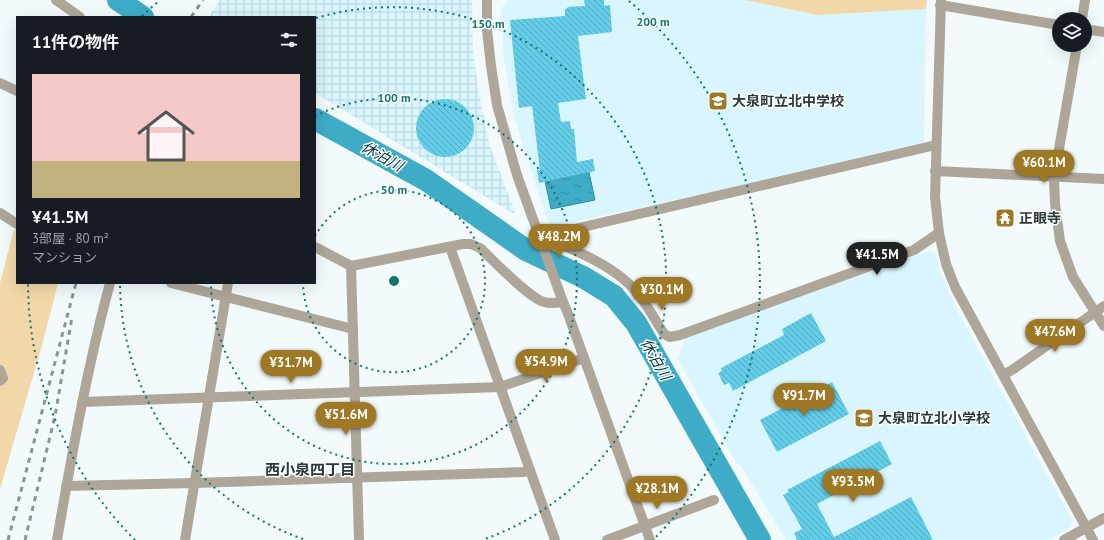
<!DOCTYPE html>
<html lang="ja">
<head>
<meta charset="utf-8">
<style>
  body { margin:0; font-family:"PT Sans","Noto Sans JP",sans-serif; background:#20242c; color:#f1f3f6; height:100vh; display:flex; flex-direction:column; font-size:15px; white-space:nowrap }
  * { box-sizing:border-box; margin:0 }
  p { font-size:13px; color:#9ea1a6 }
  .icon { flex:none; width:22px; height:22px; fill:none; stroke:currentColor; stroke-width:2; stroke-linecap:round; stroke-linejoin:round }
  .map { position:relative; flex:1; overflow:hidden }
  .drawer { position:absolute; left:16px; top:16px; width:300px; height:268px; display:flex; flex-direction:column; background:#171b24; border-radius:0px; box-shadow:0 4px 16px #0002 }
  .drawer>* { flex:none }
  .fabs { position:absolute; left:1052px; top:12px; display:grid; gap:8px }
  .fabs a { display:grid; place-items:center; width:40px; height:40px; border-radius:50%; background:#171b24; box-shadow:0 4px 16px #0002; font-size:20px }
  .price { position:absolute; translate:-50% -34px; padding:0 9px; border-radius:14px; background:#9f7826; color:#fff; font-size:13px; line-height:26px; filter:drop-shadow(0 1px 2px #0008) }
  .price::after { content:''; position:absolute; left:50%; top:24px; width:12px; height:9px; margin-left:-6px; background:inherit; clip-path:polygon(0 0,100% 0,50% 100%) }
  .price.current { background:#222; color:#fff }
  ul { padding:0; list-style:none }
  li { display:grid; align-content:center; gap:8px; height:212px; padding:0 16px }
  li span { display:grid; place-items:center; height:124px; border-radius:0px; color:#555 }
  li>.icon { margin-inline-start:auto }
  span .icon { width:72px; height:72px; fill:#fffc; stroke-width:1 }
  li b { font-size:17px }
  h2 { display:flex; justify-content:space-between; align-items:center; height:48px; padding:0 16px; font-size:17px }
  .map>svg:first-child { display:block }
  .built { fill:#d9f6fe }
  .industrial { fill:url(#industrial-grid) }
  .park { fill:#f2d8a9 }
  .water { fill:url(#water-ripples); stroke:#388a9e }
  .lines { fill:none; stroke-linecap:round; stroke-linejoin:round }
  .river { stroke:#3eacc7; stroke-width:22 }
  .building { fill:url(#building-back-hatch) }
  .minor { stroke:#ada699; stroke-width:10 }
  .rail { stroke:#889497; stroke-width:3; stroke-dasharray:5 5; stroke-linecap:butt }
  .ring { fill:none; stroke:#0f766e; stroke-width:2; stroke-dasharray:2 4 }
  .labels { text-anchor:middle; dominant-baseline:central; stroke-width:3; stroke-linejoin:round; paint-order:stroke }
  .poi-label { font-size:14px; font-weight:bold; fill:#29393d; stroke:#fff; text-anchor:start }
  .water-label { font-size:15px; font-style:italic; fill:#00323d; stroke:#fff }
  .neighbourhood-label { font-size:15px; font-weight:bold; fill:#29393d; stroke:#fff }
  .centre { fill:#0f766e; stroke:#fff; stroke-width:2 }
  .ring-label { font-size:12px; text-anchor:middle; font-weight:bold; fill:#0f766e; stroke:#fff; stroke-width:3; stroke-linejoin:round; paint-order:stroke }
</style>
</head>
<body>
<div class="map">
<svg width="1104" height="540" viewBox="0 0 1104 540">
  <defs>
    <pattern id="industrial-grid" width="8" height="8" patternUnits="userSpaceOnUse"><rect width="8" height="8" fill="#d9f6fe"/><path d="M0 4h8M4 0v8" fill="none" stroke="#bad4db"/></pattern>
    <pattern id="water-ripples" width="26" height="14" patternUnits="userSpaceOnUse"><rect width="26" height="14" fill="#3eacc7"/><path d="M2 4q2-2 4 0t4 0M15 11q2-2 4 0t4 0" fill="none" stroke="#348da3"/></pattern>
    <pattern id="building-back-hatch" width="6" height="6" patternUnits="userSpaceOnUse"><rect width="6" height="6" fill="#64cee9"/><path d="M-1 5l2 2M0 0l6 6M5-1l2 2" fill="none" stroke="#52a8be"/></pattern>
  </defs>
  <rect width="100%" height="100%" fill="#f2fafc"/>
  <g class="built">
    <path d="M 508,0 L 745,0 L 818,15 L 926,9 L 924,142 L 711,192 L 550,227 L 527,159 L 515,119 L 508,83 L 504,60 L 501,9 Z"/>
    <path d="M 930,251 L 935,253 L 942,277 L 959,314 L 1073,522 L 1070,528 L 1048,540 L 786,540 L 741,466 L 738,465 L 678,360 L 685,337 L 852,278 Z"/>
  </g>
  <path class="industrial" d="M 220,0 L 472,0 L 473,50 L 478,89 L 490,146 L 515,212 L 514,214 L 315,93 L 315,17 L 208,17 Z"/>
  <g class="park">
    <path d="M 745,0 L 927,0 L 926,9 L 818,15 Z"/>
    <path d="M 14,229 L 17,231 L 17,283 L 58,283 L 43,342 L 0,489 L 0,283 Z"/>
  </g>
  <path class="water" d="M 589,172 L 595,200 L 551,209 L 545,181 Z"/>
  <g class="lines">
    <g class="river">
      <path d="M 118,0 L 143,17"/>
      <path d="M 315,119 L 426,180 L 526,250 L 583,277 L 614,296 L 636,323 L 760,540"/>
    </g>
  </g>
  <g class="building">
    <path d="M 584,0 L 604,0 L 604,6 L 610,5 L 612,32 L 578,36 L 586,99 L 558,103 L 561,122 L 570,121 L 571,129 L 574,129 L 577,162 L 593,159 L 595,171 L 539,183 L 537,170 L 540,170 L 532,106 L 519,108 L 510,20 L 565,16 L 565,10 L 568,7 L 585,6 Z"/>
    <circle cx="445" cy="128" r="29"/>
    <path d="M 811,313 L 826,341 L 733,391 L 729,383 L 724,385 L 718,373 L 722,371 L 721,368 L 784,335 L 782,329 Z"/>
    <path d="M 832,382 L 849,414 L 777,452 L 760,420 Z"/>
    <path d="M 880,441 L 892,464 L 817,504 L 834,537 L 911,497 L 933,540 L 797,540 L 794,533 L 802,529 L 783,495 L 789,492 L 787,490 Z"/>
  </g>
  <g class="lines">
    <g class="minor">
      <path d="M 56,0 L 80,17"/>
      <path d="M 487,0 L 487,30 L 491,66 L 497,105 L 517,175 L 563,302 L 567,311 L 650,540"/>
      <path d="M 941,0 L 935,197 L 939,233 L 946,264 L 955,287 L 1093,540"/>
      <path d="M 940,5 L 1059,25"/>
      <path d="M 1082,19 L 1085,0"/>
      <path d="M 1085,29 L 1104,32"/>
      <path d="M 1077,45 L 1054,178 L 1055,204 L 1060,241 L 1073,277 L 1104,326"/>
      <path d="M 0,83 L 17,91"/>
      <path d="M 935,171 L 1104,179"/>
      <path d="M 0,213 L 17,224"/>
      <path d="M 540,237 C 572,248 618,267 639,295 C 648,307 656,321 664,334 L 670,337 L 680,335 L 914,250 L 939,233"/>
      <path d="M 540,237 L 936,145"/>
      <path d="M 315,247 L 351,266 L 463,244 L 471,244 L 480,248 C 493,260 529,298 544,302 C 550,304 556,303 563,302"/>
      <path d="M 450,247 L 555,540"/>
      <path d="M 351,266 L 359,540"/>
      <path d="M 171,283 L 353,329"/>
      <path d="M 0,370 L 3,378 L 0,381"/>
      <path d="M 1003,375 L 1012,370 L 1104,306"/>
      <path d="M 82,402 L 500,387 L 584,358"/>
      <path d="M 66,486 L 194,483 L 524,472 L 530,470"/>
      <path d="M 57,540 C 72,454 87,368 110,283"/>
      <path d="M 185,540 L 228,283"/>
      <path d="M 607,540 L 714,500"/>
      <path d="M 1064,540 L 1104,518"/>
    </g>
    <g class="rail">
      <path d="M 191,17 L 203,0"/>
      <path d="M 8,540 L 76,283"/>
      <path d="M 25,540 L 55,416 L 72,317"/>
    </g>
  </g>
  <g class="ring">
    <path d="M315 236A91 91 0 1 1 303 283"/>
    <path d="M315 116A183 183 0 1 1 211 284"/>
    <path d="M303 539A274 274 0 0 1 120 283M316 18A274 274 0 0 1 485 539"/>
    <path d="M135 540A366 366 0 0 1 28 284M142 16A366 366 0 0 1 159 1M629 1A366 366 0 0 1 653 540"/>
  </g>
  <defs>
    <symbol id="school-square" viewBox="-11 -11 22 22"><rect x="-9" y="-9" width="18" height="18" rx="4" fill="#9f7826" stroke="#fff"/><path d="M0-5L7-2L0 1L-7-2ZM-4 1L0 2.5L4 1V4Q0 6-4 4Z" fill="#fff"/></symbol>
    <symbol id="temple-square" viewBox="-11 -11 22 22"><rect x="-9" y="-9" width="18" height="18" rx="4" fill="#9f7826" stroke="#fff"/><path d="M0-6L5-2H3V0L6.5 2.5H4V6H1.5V3h-3V6H-4V2.5H-6.5L-3 0V-2H-5Z" fill="#fff"/></symbol>
  </defs>
  <g fill-rule="evenodd">
    <use href="#school-square" x="707" y="90" width="22" height="22"/>
    <use href="#temple-square" x="994" y="207" width="22" height="22"/>
    <use href="#school-square" x="853" y="407" width="22" height="22"/>
  </g>
  <g class="labels">
    <g class="poi-label">
      <text x="732" y="101">大泉町立北中学校</text>
      <text x="1019" y="218">正眼寺</text>
      <text x="878" y="418">大泉町立北小学校</text>
    </g>
    <g class="water-label">
      <text transform="translate(382 156) rotate(29)">休泊川</text>
      <text transform="translate(656 359) rotate(60)">休泊川</text>
    </g>
    <g class="neighbourhood-label">
      <text x="310" y="469">西小泉四丁目</text>
    </g>
  </g>
  <circle cx="394" cy="281" r="6" class="centre"/>
  <g class="ring-label">
    <text x="653" y="26">200 m</text>
    <text x="488" y="28">150 m</text>
    <text x="394" y="102">100 m</text>
    <text x="394" y="194">50 m</text>
  </g>
</svg>
<div class="fabs">
<a><svg class="icon" aria-label="layers" viewBox="0 0 24 24"><path d="M12 4l9 5-9 5-9-5zM3 14l9 5 9-5"/></svg></a>
</div>
<b class="price" style="left:1044px;top:184px">¥60.1M</b>
<b class="price" style="left:559px;top:258px">¥48.2M</b>
<b class="price current" style="left:877px;top:276px">¥41.5M</b>
<b class="price" style="left:662px;top:311px">¥30.1M</b>
<b class="price" style="left:1055px;top:353px">¥47.6M</b>
<b class="price" style="left:546px;top:383px">¥54.9M</b>
<b class="price" style="left:291px;top:384px">¥31.7M</b>
<b class="price" style="left:804px;top:417px">¥91.7M</b>
<b class="price" style="left:346px;top:436px">¥51.6M</b>
<b class="price" style="left:853px;top:503px">¥93.5M</b>
<b class="price" style="left:657px;top:510px">¥28.1M</b>
<section class="drawer">
<h2>11件の物件<svg class="icon" aria-label="filters" viewBox="0 0 24 24"><path d="M4 7h16M4 17h16"/><circle cx="9" cy="7" r="2"/><circle cx="15" cy="17" r="2"/></svg></h2>
<ul>
<li><span style="background:linear-gradient(#f6c9c9 70%,#c2b280 0)"><svg class="icon" aria-label="home" viewBox="0 0 24 24"><path d="M3 11l9-7 9 7M6 9v11h12V9"/></svg></span><div><b>¥41.5M</b><p>3部屋 · 80 m²</p><p>マンション</p></div></li>
</ul>
</section>
</div>
</body>
</html>
